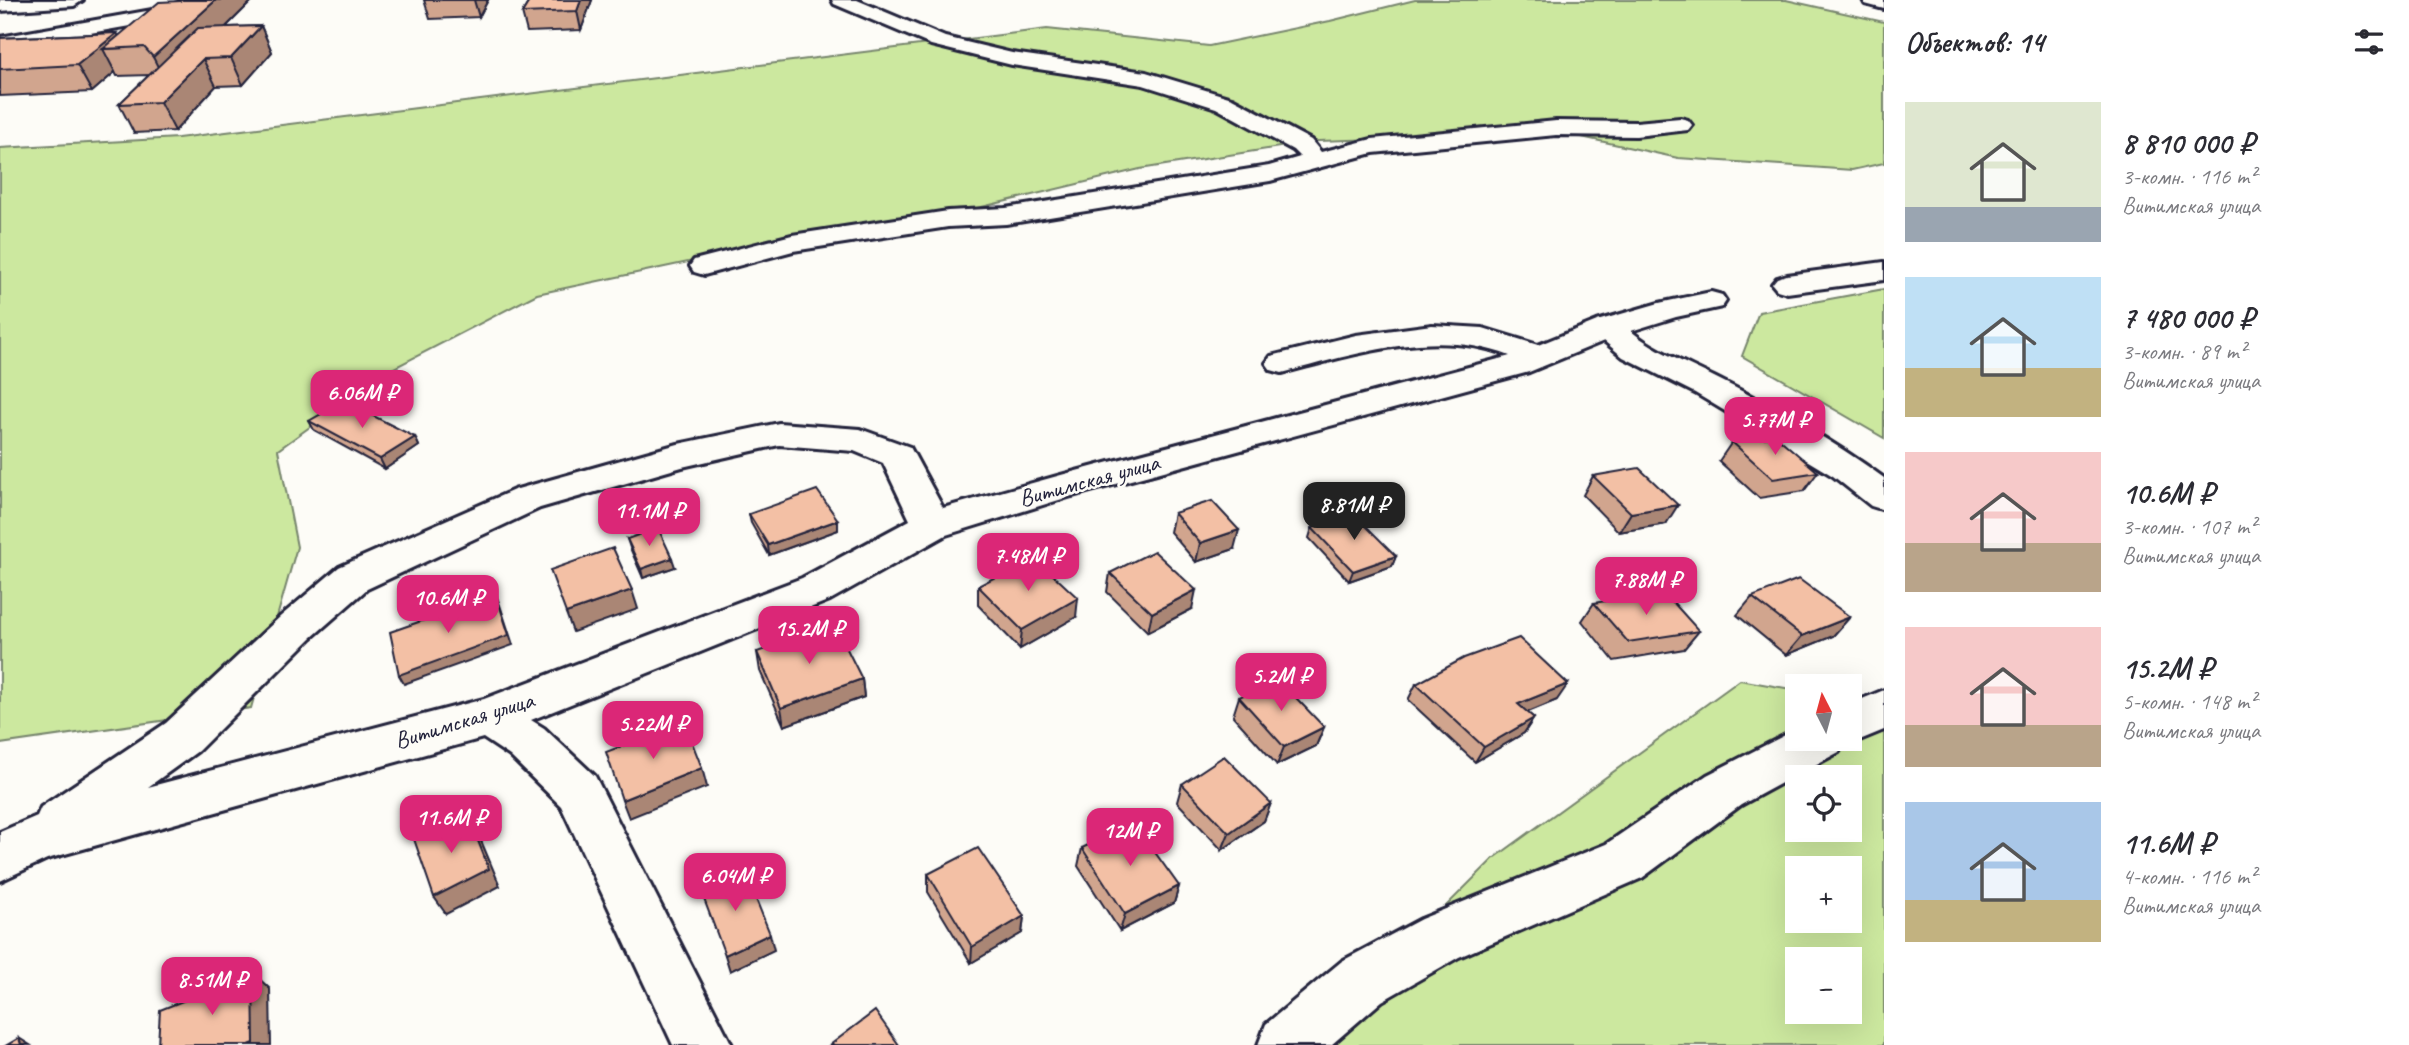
<!DOCTYPE html>
<html lang="ru">
<head>
<meta charset="utf-8">
<style>
  body { margin:0; font-family:Caveat,sans-serif; background:#f2f2f3; color:#2b2b33; height:100vh; display:flex; flex-direction:column; font-size:26px; white-space:nowrap }
  * { box-sizing:border-box; margin:0 }
  p { font-size:23px; color:#7c7c81 }
  .icon { flex:none; width:38px; height:38px; fill:none; stroke:currentColor; stroke-width:2; stroke-linecap:round; stroke-linejoin:round }
  .map { position:relative; flex:1; overflow:hidden }
  .drawer { display:flex; flex-direction:column; background:#fff; width:525px }
  .drawer>* { flex:none }
  .needle { width:46px; rotate:354deg }
  .fabs { position:absolute; left:1785px; top:674px; display:grid; gap:14px }
  .fabs a { display:grid; place-items:center; width:77px; height:77px; border-radius:0px; background:#fff; box-shadow:0 7px 28px #0002; font-size:35px }
  .price { position:absolute; translate:-50% -60px; padding:0 16px; border-radius:14px; background:#db2777; color:#fff; font-size:23px; line-height:46px; filter:drop-shadow(0 2px 4px #0008) }
  .price::after { content:''; position:absolute; left:50%; top:42px; width:21px; height:16px; margin-left:-10px; background:inherit; clip-path:polygon(0 0,100% 0,50% 100%) }
  .price.selected { background:#222; color:#fff }
  ul { padding:0; list-style:none }
  li { display:flex; align-items:center; gap:21px; height:175px; padding:0 21px }
  li span { display:grid; place-items:center; flex:none; width:196px; height:140px; border-radius:0px; color:#555 }
  li>.icon { margin-inline-start:auto }
  span .icon { width:84px; height:84px; fill:#fffc; stroke-width:1 }
  li b { font-size:30px }
  h2 { display:flex; justify-content:space-between; align-items:center; height:84px; padding:0 21px; font-size:30px }
  main { display:flex; flex:1; min-height:0 }
  .map>svg:first-child { display:block }
  .green { fill:#cce89f; stroke:#77856d; stroke-width:2; fill-rule:evenodd }
  .lines { fill:none; stroke-linecap:round; stroke-linejoin:round }
  .minor-casing { stroke:#22223b; stroke-width:6 }
  .minor { fill:#fdfcf7; fill-rule:evenodd }
  .wall { fill:#d1a58e; stroke:#22223b; stroke-width:2 }
  .shaded-wall { fill:#aa8674; stroke:#22223b; stroke-width:2 }
  .building { fill:#f3c0a5; stroke:#22223b; stroke-width:2 }
  .labels { text-anchor:middle; dominant-baseline:central; stroke-width:5; stroke-linejoin:round; paint-order:stroke }
  .street-label { font-size:24px; fill:#22223b; stroke:#fdfcf7 }
</style>
</head>
<body>
<main>
<div class="map">
<svg width="1884" height="1045" viewBox="0 0 1884 1045">
  <rect width="100%" height="100%" fill="#fdfcf7"/>
  <filter id="ink" filterUnits="userSpaceOnUse"><feTurbulence type="fractalNoise" baseFrequency=".0143" numOctaves="2"/><feDisplacementMap in="SourceGraphic" scale="14" xChannelSelector="R" yChannelSelector="G"/><feConvolveMatrix kernelMatrix="1 2 1 2 8 2 1 2 1" color-interpolation-filters="sRGB"/></filter>
  <g filter="url(#ink)">
    <g class="green">
      <path d="M 1415,0 L 1786,0 L 1884,22 L 1884,163 L 1852,170 L 1678,158 L 1563,133 L 1318,141 L 1140,169 L 965,211 L 797,239 L 537,294 L 386,372 L 278,450 L 297,547 L 251,708 L 0,744 L 0,148 L 178,138 L 1047,29 L 1209,46 L 1330,21 Z"/>
      <path d="M 1884,289 L 1884,438 L 1742,356 L 1759,312 Z"/>
      <path d="M 1740,680 L 1797,690 L 1797,738 L 1850,738 L 1850,699 L 1884,705 L 1884,1045 L 1307,1045 L 1493,859 ZM 1797,777 L 1850,777 L 1850,830 L 1797,830 ZM 1797,868 L 1850,868 L 1850,920 L 1797,920 ZM 1797,959 L 1850,959 L 1850,1012 L 1797,1012 Z"/>
    </g>
    <g class="lines">
      <defs>
        <g id="minor">
          <path d="M 0,0 L 83,0 L 74,6 L 0,11 Z"/>
          <path d="M 182,0 L 205,0 L 175,18 L 0,49 L 0,37 L 169,7 Z"/>
          <path d="M 832,0 L 857,0 L 945,37 L 1012,53 L 1146,72 L 1232,98 L 1311,140 L 1321,152 L 1372,139 L 1556,121 L 1636,122 L 1680,118 L 1688,120 L 1692,125 L 1688,130 L 1636,136 L 1556,135 L 1373,153 L 1270,181 L 1006,224 L 948,227 L 793,251 L 704,275 L 694,272 L 690,266 L 694,260 L 792,235 L 948,211 L 1006,208 L 1269,166 L 1300,157 L 1293,150 L 1216,108 L 1143,85 L 1012,65 L 931,45 L 834,4 Z"/>
          <path d="M 1863,0 L 1884,0 L 1884,9 L 1865,4 Z"/>
          <path d="M 1884,262 L 1884,280 L 1787,293 L 1777,290 L 1772,284 L 1777,278 L 1787,275 Z"/>
          <path d="M 1711,292 L 1722,295 L 1726,301 L 1722,307 L 1676,317 L 1631,331 C 1656,352 1687,363 1716,378 C 1771,405 1835,442 1884,478 L 1884,510 L 1871,506 L 1833,476 L 1695,393 L 1623,357 L 1604,341 L 1529,372 L 1072,496 L 946,535 L 830,600 L 531,720 L 544,728 L 595,776 L 732,1045 L 673,1045 L 561,806 L 510,756 L 483,738 L 47,859 L 0,881 L 0,832 L 37,816 L 41,807 L 166,723 L 281,616 L 339,567 L 514,490 L 678,444 L 779,423 L 860,429 L 910,447 L 943,508 L 1061,475 L 1510,356 C 1435,327 1356,354 1282,373 L 1271,370 L 1266,363 L 1271,356 L 1356,335 L 1432,325 L 1483,328 L 1538,345 L 1597,321 L 1659,303 ZM 779,445 L 854,451 L 883,463 L 910,520 L 802,578 L 484,699 L 148,787 L 198,751 L 311,638 L 367,589 L 540,508 L 682,467 Z"/>
          <path d="M 1884,690 L 1884,730 L 1850,744 L 1844,742 L 1839,752 L 1741,805 L 1642,878 L 1459,957 L 1382,1001 L 1331,1045 L 1258,1045 L 1266,1024 L 1342,961 L 1421,919 L 1606,844 L 1707,775 L 1797,729 L 1797,738 L 1850,738 L 1850,704 Z"/>
        </g>
      </defs>
      <use href="#minor" class="minor-casing"/>
      <use href="#minor" class="minor"/>
    </g>
    <g class="wall">
      <path d="M 253,0 L 226,27 L 261,26 L 272,52 L 243,85 L 216,86 L 175,131 L 134,133 L 119,104 L 149,75 L 117,76 L 115,72 L 92,92 L 0,96 L 0,38 L 117,33 L 118,36 Z"/>
      <path d="M 424,0 L 488,0 L 479,17 L 430,19 Z"/>
      <path d="M 530,0 L 592,0 L 581,30 L 527,32 L 522,13 Z"/>
      <path d="M 309,421 L 415,437 L 419,446 L 385,469 L 314,430 Z"/>
      <path d="M 1732,442 L 1818,472 L 1804,491 L 1759,498 L 1719,461 Z"/>
      <path d="M 1593,476 L 1666,524 L 1619,532 L 1583,495 Z"/>
      <path d="M 1174,513 L 1234,549 L 1196,562 L 1170,532 Z"/>
      <path d="M 749,514 L 838,520 L 838,530 L 769,555 L 751,523 Z"/>
      <path d="M 1312,528 L 1396,556 L 1392,566 L 1349,581 L 1309,538 Z"/>
      <path d="M 627,539 L 675,567 L 643,578 L 630,548 Z"/>
      <path d="M 1110,573 L 1192,609 L 1148,632 L 1107,592 Z"/>
      <path d="M 978,586 L 1076,617 L 1020,649 L 978,605 Z"/>
      <path d="M 1752,597 L 1850,617 L 1833,636 L 1786,655 L 1737,615 Z"/>
      <path d="M 1594,603 L 1699,631 L 1684,649 L 1614,661 L 1582,621 Z"/>
      <path d="M 757,652 L 862,679 L 864,697 L 784,726 L 760,671 Z"/>
      <path d="M 1416,684 L 1557,700 L 1527,712 L 1534,718 L 1524,733 L 1475,762 L 1408,700 Z"/>
      <path d="M 1239,697 L 1324,727 L 1316,746 L 1277,765 L 1233,716 Z"/>
      <path d="M 1182,784 L 1271,803 L 1264,821 L 1222,850 L 1177,802 Z"/>
      <path d="M 1082,848 L 1179,886 L 1174,903 L 1120,931 L 1078,866 Z"/>
      <path d="M 928,874 L 1024,916 L 1022,933 L 971,963 L 928,892 Z"/>
    </g>
    <g class="shaded-wall">
      <path d="M 216,0 L 253,0 L 167,85 L 153,57 Z"/>
      <path d="M 474,0 L 488,0 L 479,17 Z"/>
      <path d="M 581,0 L 592,0 L 581,30 L 577,11 Z"/>
      <path d="M 261,26 L 272,52 L 243,85 L 231,58 Z"/>
      <path d="M 117,33 L 125,48 L 103,49 L 115,72 L 92,92 L 77,65 Z"/>
      <path d="M 203,59 L 216,86 L 175,131 L 160,102 Z"/>
      <path d="M 415,437 L 419,446 L 385,469 L 380,459 Z"/>
      <path d="M 1678,505 L 1666,524 L 1619,532 L 1631,513 Z"/>
      <path d="M 838,520 L 838,530 L 769,555 L 768,545 Z"/>
      <path d="M 1239,530 L 1234,549 L 1196,562 L 1200,543 Z"/>
      <path d="M 1396,556 L 1392,566 L 1349,581 L 1353,571 Z"/>
      <path d="M 672,558 L 675,567 L 643,578 L 641,569 Z"/>
      <path d="M 632,590 L 638,609 L 573,632 L 566,613 Z"/>
      <path d="M 1196,590 L 1192,609 L 1148,632 L 1152,613 Z"/>
      <path d="M 496,595 L 500,605 L 513,645 L 404,684 L 399,675 Z"/>
      <path d="M 1078,598 L 1076,617 L 1020,649 L 1022,630 Z"/>
      <path d="M 1850,617 L 1833,636 L 1786,655 L 1802,636 Z"/>
      <path d="M 862,679 L 864,697 L 784,726 L 781,708 Z"/>
      <path d="M 1568,684 L 1557,700 L 1509,720 L 1518,704 Z"/>
      <path d="M 1534,718 L 1524,733 L 1475,762 L 1484,747 Z"/>
      <path d="M 1324,727 L 1316,746 L 1277,765 L 1284,747 Z"/>
      <path d="M 702,768 L 707,787 L 629,818 L 622,800 Z"/>
      <path d="M 1271,803 L 1264,821 L 1222,850 L 1229,833 Z"/>
      <path d="M 467,813 L 477,831 L 500,886 L 446,914 L 434,897 Z"/>
      <path d="M 1179,886 L 1174,903 L 1120,931 L 1125,914 Z"/>
      <path d="M 1024,916 L 1022,933 L 971,963 L 972,947 Z"/>
      <path d="M 770,934 L 774,950 L 730,971 L 725,955 Z"/>
      <path d="M 253,973 L 270,989 L 271,1045 L 249,1045 Z"/>
      <path d="M 19,1038 L 30,1045 L 21,1045 Z"/>
    </g>
    <g class="building">
      <path d="M 181,0 L 216,0 L 153,57 L 144,47 L 103,49 L 159,2 L 180,1 Z"/>
      <path d="M 530,0 L 581,0 L 577,11 L 522,13 Z"/>
      <path d="M 261,26 L 231,58 L 203,59 L 160,102 L 119,104 L 198,28 Z"/>
      <path d="M 117,33 L 77,65 L 0,69 L 0,38 Z"/>
      <path d="M 344,401 L 415,437 L 380,459 L 309,421 Z"/>
      <path d="M 1776,436 L 1818,472 L 1773,479 L 1732,442 Z"/>
      <path d="M 1639,468 L 1678,505 L 1631,513 L 1593,476 Z"/>
      <path d="M 817,490 L 838,520 L 768,545 L 749,514 Z"/>
      <path d="M 1212,501 L 1239,530 L 1200,543 L 1174,513 Z"/>
      <path d="M 1354,514 L 1396,556 L 1353,571 L 1312,528 Z"/>
      <path d="M 658,528 L 672,558 L 641,569 L 627,539 Z"/>
      <path d="M 613,548 L 632,590 L 566,613 L 550,570 Z"/>
      <path d="M 1154,551 L 1196,590 L 1152,613 L 1110,573 Z"/>
      <path d="M 1034,557 L 1078,598 L 1022,630 L 978,586 Z"/>
      <path d="M 1799,579 L 1850,617 L 1802,636 L 1752,597 Z"/>
      <path d="M 1663,591 L 1699,631 L 1628,642 L 1594,603 Z"/>
      <path d="M 496,595 L 509,635 L 399,675 L 390,632 Z"/>
      <path d="M 835,625 L 862,679 L 781,708 L 757,652 Z"/>
      <path d="M 1519,638 L 1568,684 L 1518,704 L 1534,718 L 1484,747 L 1416,684 L 1464,658 Z"/>
      <path d="M 1278,679 L 1324,727 L 1284,747 L 1239,697 Z"/>
      <path d="M 684,722 L 702,768 L 622,800 L 606,752 Z"/>
      <path d="M 1224,756 L 1271,803 L 1229,833 L 1182,784 Z"/>
      <path d="M 467,813 L 489,869 L 434,897 L 414,839 Z"/>
      <path d="M 1134,823 L 1179,886 L 1125,914 L 1082,848 Z"/>
      <path d="M 978,848 L 1024,916 L 972,947 L 928,874 Z"/>
      <path d="M 745,872 L 770,934 L 725,955 L 701,891 Z"/>
      <path d="M 253,973 L 254,1043 L 249,1045 L 158,1045 L 160,1010 Z"/>
      <path d="M 875,1011 L 899,1045 L 830,1045 Z"/>
      <path d="M 19,1038 L 21,1045 L 7,1045 Z"/>
    </g>
  </g>
  <g class="labels">
    <g class="street-label">
      <text transform="translate(1089 480) rotate(-15)">Витимская улица</text>
      <text transform="translate(464 720) rotate(-17)">Витимская улица</text>
    </g>
  </g>
</svg>
<div class="fabs">
<a><svg class="needle" viewBox="-14 -14 28 28"><path d="M0-13l5 13h-10z" fill="#e53935"/><path d="M0 13l5-13h-10z" fill="#7c7c81"/></svg></a>
<a><svg class="icon" aria-label="locate" viewBox="0 0 24 24"><circle cx="12" cy="12" r="6"/><path d="M12 2v4M12 18v4M2 12h4M18 12h4"/></svg></a>
<a>+</a>
<a>−</a>
</div>
<b class="price" style="left:362px;top:430px">6.06M ₽</b>
<b class="price" style="left:1775px;top:457px">5.77M ₽</b>
<b class="price selected" style="left:1354px;top:542px">8.81M ₽</b>
<b class="price" style="left:649px;top:548px">11.1M ₽</b>
<b class="price" style="left:1028px;top:593px">7.48M ₽</b>
<b class="price" style="left:1646px;top:617px">7.88M ₽</b>
<b class="price" style="left:448px;top:635px">10.6M ₽</b>
<b class="price" style="left:809px;top:666px">15.2M ₽</b>
<b class="price" style="left:1281px;top:713px">5.2M ₽</b>
<b class="price" style="left:653px;top:761px">5.22M ₽</b>
<b class="price" style="left:451px;top:855px">11.6M ₽</b>
<b class="price" style="left:1130px;top:868px">12M ₽</b>
<b class="price" style="left:735px;top:913px">6.04M ₽</b>
<b class="price" style="left:212px;top:1017px">8.51M ₽</b>
</div>
<section class="drawer">
<h2>Объектов: 14<svg class="icon" aria-label="filters" viewBox="0 0 24 24"><path d="M4 7h16M4 17h16"/><circle cx="9" cy="7" r="2"/><circle cx="15" cy="17" r="2"/></svg></h2>
<ul>
<li><span style="background:linear-gradient(#dfe7d0 75%,#9aa5b1 0)"><svg class="icon" aria-label="home" viewBox="0 0 24 24"><path d="M3 11l9-7 9 7M6 9v11h12V9"/></svg></span><div><b>8 810 000 ₽</b><p>3-комн. · 116 m²</p><p>Витимская улица</p></div></li>
<li><span style="background:linear-gradient(#bfe0f5 65%,#c2b280 0)"><svg class="icon" aria-label="home" viewBox="0 0 24 24"><path d="M3 11l9-7 9 7M6 9v11h12V9"/></svg></span><div><b>7 480 000 ₽</b><p>3-комн. · 89 m²</p><p>Витимская улица</p></div></li>
<li><span style="background:linear-gradient(#f6c9c9 65%,#b9a48a 0)"><svg class="icon" aria-label="home" viewBox="0 0 24 24"><path d="M3 11l9-7 9 7M6 9v11h12V9"/></svg></span><div><b>10.6M ₽</b><p>3-комн. · 107 m²</p><p>Витимская улица</p></div></li>
<li><span style="background:linear-gradient(#f6c9c9 70%,#b9a48a 0)"><svg class="icon" aria-label="home" viewBox="0 0 24 24"><path d="M3 11l9-7 9 7M6 9v11h12V9"/></svg></span><div><b>15.2M ₽</b><p>5-комн. · 148 m²</p><p>Витимская улица</p></div></li>
<li><span style="background:linear-gradient(#a9c7e8 70%,#c2b280 0)"><svg class="icon" aria-label="home" viewBox="0 0 24 24"><path d="M3 11l9-7 9 7M6 9v11h12V9"/></svg></span><div><b>11.6M ₽</b><p>4-комн. · 116 m²</p><p>Витимская улица</p></div></li>
</ul>
</section>
</main>
</body>
</html>
